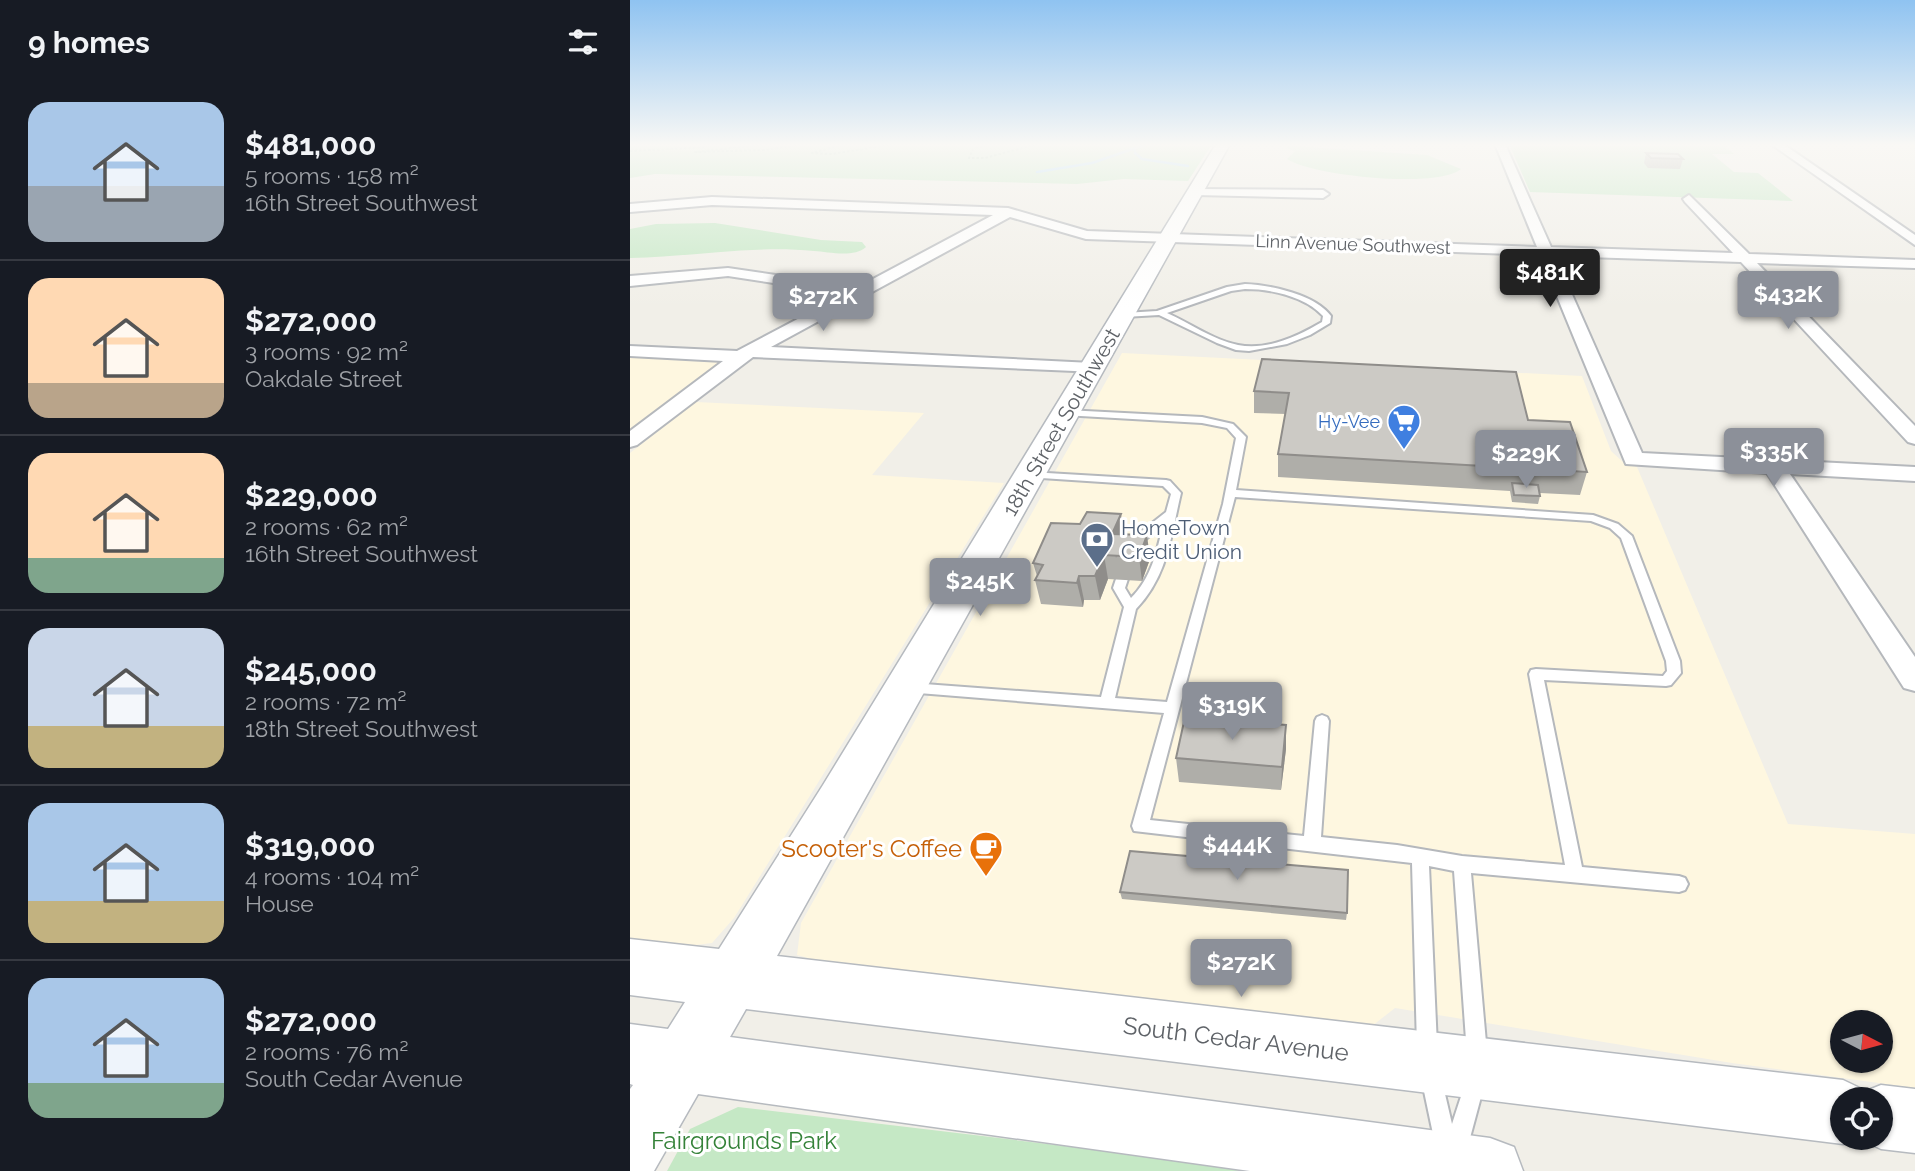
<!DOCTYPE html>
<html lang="en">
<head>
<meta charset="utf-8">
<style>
  body { margin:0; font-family:Raleway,sans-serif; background:#20242c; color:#f1f3f6; height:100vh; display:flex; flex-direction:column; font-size:26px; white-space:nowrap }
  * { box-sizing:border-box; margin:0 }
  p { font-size:23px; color:#9ea1a6 }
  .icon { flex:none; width:38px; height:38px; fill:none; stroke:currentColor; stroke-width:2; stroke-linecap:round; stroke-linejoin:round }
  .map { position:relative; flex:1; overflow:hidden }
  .panel { display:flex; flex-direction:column; background:#171b24; width:630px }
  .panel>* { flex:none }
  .needle { width:46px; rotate:96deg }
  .tools { position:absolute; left:1200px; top:1010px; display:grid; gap:14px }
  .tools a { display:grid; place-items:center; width:63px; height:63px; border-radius:50%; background:#171b24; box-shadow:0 2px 5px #0004; font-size:35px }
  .price { position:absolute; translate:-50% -60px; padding:0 16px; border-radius:7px; background:#8c9099; color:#fff; font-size:23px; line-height:46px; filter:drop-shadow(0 2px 4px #0008) }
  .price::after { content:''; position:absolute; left:50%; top:42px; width:21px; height:16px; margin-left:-10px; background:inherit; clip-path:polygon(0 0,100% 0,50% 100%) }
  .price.active { background:#222; color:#fff }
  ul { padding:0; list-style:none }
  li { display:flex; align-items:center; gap:21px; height:175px; padding:0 28px }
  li+li { border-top:2px solid #363941 }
  li span { display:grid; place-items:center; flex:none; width:196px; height:140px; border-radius:21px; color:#555 }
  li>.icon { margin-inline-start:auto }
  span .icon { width:84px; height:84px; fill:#fffc; stroke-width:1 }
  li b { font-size:30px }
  h2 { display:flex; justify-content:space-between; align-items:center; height:84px; padding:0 28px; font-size:30px }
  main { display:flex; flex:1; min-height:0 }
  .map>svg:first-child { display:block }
  .commercial { fill:#fef7e0; fill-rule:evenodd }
  .green { fill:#c5e8c5 }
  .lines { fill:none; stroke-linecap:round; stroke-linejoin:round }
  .stream { stroke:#aadaff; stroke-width:2.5 }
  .lane-casing { stroke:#b5b8bc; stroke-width:4 }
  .street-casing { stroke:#b5b8bc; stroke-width:4 }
  .secondary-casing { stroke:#b6babf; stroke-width:3 }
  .path { stroke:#9cc7a9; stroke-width:2; stroke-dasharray:2.5 2; stroke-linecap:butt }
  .lane { fill:#fff; fill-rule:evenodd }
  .street { fill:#fff; fill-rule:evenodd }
  .secondary { fill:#fff; fill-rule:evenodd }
  .wall { fill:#afaea9 }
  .shaded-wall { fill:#8f8d8a }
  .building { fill:#cccac5; stroke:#8f8d8a; stroke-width:2 }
  .labels { text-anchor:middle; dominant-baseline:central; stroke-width:6; stroke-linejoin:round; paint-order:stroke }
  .far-street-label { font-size:18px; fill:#5f6368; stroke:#fff }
  .far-shop-label { font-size:18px; fill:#366cbe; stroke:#fff; text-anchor:end }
  .street-label { font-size:21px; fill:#5f6368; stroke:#fff }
  .service-label { font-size:21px; fill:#4e5e75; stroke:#fff; text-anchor:start }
  .near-food-label { font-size:24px; fill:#c56008; stroke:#fff; text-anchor:end }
  .near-street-label { font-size:24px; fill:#5f6368; stroke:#fff }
  .near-park-label { font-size:24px; fill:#348238; stroke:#fff }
</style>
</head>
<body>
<main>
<section class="panel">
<h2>9 homes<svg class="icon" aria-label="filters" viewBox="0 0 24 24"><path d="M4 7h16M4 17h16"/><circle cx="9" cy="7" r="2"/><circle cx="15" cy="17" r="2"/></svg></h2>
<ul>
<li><span style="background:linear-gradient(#a9c7e8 60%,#9aa5b1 0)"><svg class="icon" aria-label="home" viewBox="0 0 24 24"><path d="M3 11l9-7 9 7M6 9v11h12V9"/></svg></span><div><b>$481,000</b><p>5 rooms · 158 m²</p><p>16th Street Southwest</p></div></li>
<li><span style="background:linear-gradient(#ffd9b3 75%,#b9a48a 0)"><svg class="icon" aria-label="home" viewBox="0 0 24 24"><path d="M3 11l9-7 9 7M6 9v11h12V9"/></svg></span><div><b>$272,000</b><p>3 rooms · 92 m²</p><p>Oakdale Street</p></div></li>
<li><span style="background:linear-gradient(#ffd9b3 75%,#7fa58c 0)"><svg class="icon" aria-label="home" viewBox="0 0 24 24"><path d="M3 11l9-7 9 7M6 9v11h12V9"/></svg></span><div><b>$229,000</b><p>2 rooms · 62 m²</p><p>16th Street Southwest</p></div></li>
<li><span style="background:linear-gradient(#c9d6e8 70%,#c2b280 0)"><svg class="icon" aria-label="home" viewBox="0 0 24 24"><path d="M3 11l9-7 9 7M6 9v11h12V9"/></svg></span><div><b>$245,000</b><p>2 rooms · 72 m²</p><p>18th Street Southwest</p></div></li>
<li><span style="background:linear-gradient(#a9c7e8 70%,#c2b280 0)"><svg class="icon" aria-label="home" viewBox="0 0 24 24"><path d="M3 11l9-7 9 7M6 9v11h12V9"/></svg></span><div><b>$319,000</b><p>4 rooms · 104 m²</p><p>House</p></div></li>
<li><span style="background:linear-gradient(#a9c7e8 75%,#7fa58c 0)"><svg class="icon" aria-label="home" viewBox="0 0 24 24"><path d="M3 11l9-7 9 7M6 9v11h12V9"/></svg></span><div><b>$272,000</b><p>2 rooms · 76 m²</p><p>South Cedar Avenue</p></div></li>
</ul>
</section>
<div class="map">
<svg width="1285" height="1171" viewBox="0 0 1285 1171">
  <rect width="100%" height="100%" fill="#f1efe8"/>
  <g class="commercial">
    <path d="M 492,353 L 952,376 L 981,451 L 994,463 L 1007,467 L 1158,824 L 1285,834 L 1285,1088 L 1102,1063 L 765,1008 L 742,1026 L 200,964 L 167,955 L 171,923 ZM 1213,1022 L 1251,1022 L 1251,1060 L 1213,1060 Z"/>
    <path d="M 0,355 L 89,361 L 89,366 L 0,432 Z"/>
    <path d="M 66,402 L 294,413 L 242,475 L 374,483 L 104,918 L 82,943 L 50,947 L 0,942 L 0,453 Z"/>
  </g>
  <g class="green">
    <path d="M 0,144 L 582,144 L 558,181 L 494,179 L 447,184 L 25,174 L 0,178 Z"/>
    <path d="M 879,144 L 1092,144 L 1104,154 L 1082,154 L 1104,172 L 1128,173 L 1163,201 L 900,192 Z"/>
    <path d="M 663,146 L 797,155 L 831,169 C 808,189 683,176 657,159 L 665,151 L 656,148 Z"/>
    <path d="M 85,223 L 191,240 L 232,242 L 236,247 C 224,258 199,252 184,251 C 123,245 61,257 0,258 L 0,229 L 26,224 Z"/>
    <path d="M 108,1107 L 645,1171 L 37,1171 L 60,1129 Z"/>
  </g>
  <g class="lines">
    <g class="stream">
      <path d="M 505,148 L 505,153 L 512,159 L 558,166"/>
      <path d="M 407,172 L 462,163 L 517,144"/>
    </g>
    <defs>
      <g id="lane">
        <path d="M 615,284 C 640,285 685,294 701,316 L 700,323 L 680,335 L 657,344 L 619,351 L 606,350 L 587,343 L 529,315 L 494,317 L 490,315 L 494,313 L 527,311 L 597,287 ZM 615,289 C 640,289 675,296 693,316 L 692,322 C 668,336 637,351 608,345 C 583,340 560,323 537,313 L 601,291 Z"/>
        <path d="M 436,410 L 572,417 L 603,424 L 616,437 L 606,490 L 963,515 L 988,524 L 1002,536 L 1050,661 L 1051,673 L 1041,685 L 1036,686 L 914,680 L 952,867 L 1049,876 L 1055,878 L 1058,884 L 1055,890 L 1049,892 L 841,873 L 857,1054 L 854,1061 L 847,1064 L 840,1061 L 837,1054 L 824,871 L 799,866 L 807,1046 L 804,1053 L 797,1056 L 790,1053 L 787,1046 L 782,863 L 504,831 L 502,826 L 534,713 L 276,692 L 274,688 L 276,684 L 281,683 L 471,697 L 494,607 L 483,588 L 491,564 L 497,560 L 503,564 L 495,588 L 501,598 C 521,578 527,552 533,525 L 516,539 L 509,551 L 505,552 L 499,548 L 508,534 L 536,512 L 541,494 L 533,486 L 396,477 L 396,473 L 400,472 L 536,480 L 540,481 L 551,493 C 541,535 538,576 506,609 L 485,698 L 537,702 L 593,504 L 606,438 L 597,428 L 572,423 L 433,415 L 431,413 ZM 605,497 L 961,521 L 980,528 L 991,538 L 1036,661 L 1037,671 L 1033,676 L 906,669 L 901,670 L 899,674 L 935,865 L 832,856 L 767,845 L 691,837 L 699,721 L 697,717 L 692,715 L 687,717 L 685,721 L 674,836 L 520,820 Z"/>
        <path d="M 801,1067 L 808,1070 L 811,1077 L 822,1124 L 838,1075 L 845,1072 L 852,1075 L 855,1082 L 837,1149 L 834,1157 L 826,1160 L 809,1156 L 806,1148 L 791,1077 L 794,1070 Z"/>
      </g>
      <g id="street">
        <path d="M 865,144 L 875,144 L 921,247 L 1103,253 L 1055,202 L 1053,199 L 1059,195 L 1119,254 L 1285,260 L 1285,268 L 1127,263 L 1285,426 L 1285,444 L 1278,442 L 1111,262 L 925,256 L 1012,453 L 1285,467 L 1285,481 L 1160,474 L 1285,657 L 1285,691 L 1274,688 L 1137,473 L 996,464 L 910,255 L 456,239 L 380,217 L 141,347 L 462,363 L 468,364 L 471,368 L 468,372 L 123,357 L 7,445 L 0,447 L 0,431 L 93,361 L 0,356 L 0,346 L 107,351 L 215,294 L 98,276 L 0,286 L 0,276 L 98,268 L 228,287 L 363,215 L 82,205 L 0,212 L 0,204 L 82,197 L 378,208 L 457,231 L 907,247 Z"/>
        <path d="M 1141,144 L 1153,144 L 1285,235 L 1285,245 Z"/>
        <path d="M 562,189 L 693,190 L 699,194 L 693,198 L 566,195 L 560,191 Z"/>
      </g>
      <path id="secondary" d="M 586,144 L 600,144 L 147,956 L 1213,1080 L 1236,1091 L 1251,1085 L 1285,1089 L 1285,1153 L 1251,1149 L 1228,1138 L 1213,1144 L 116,1009 L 100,1037 L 860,1138 L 884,1147 L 893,1171 L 620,1171 L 68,1094 L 24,1171 L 0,1171 L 0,1089 L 3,1085 L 0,1084 L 0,1024 L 38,1029 L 55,1002 L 0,995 L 0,939 L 89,949 L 193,785 ZM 1213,1099 L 1251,1099 L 1251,1138 L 1213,1138 Z"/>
    </defs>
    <use href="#lane" class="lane-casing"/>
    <use href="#street" class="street-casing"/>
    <use href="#secondary" class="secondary-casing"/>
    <g class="path">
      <path d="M 137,144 L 65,152 L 134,150 L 174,144"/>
      <path d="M 213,144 L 182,153 L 202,154 L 264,144"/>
      <path d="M 361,144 L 343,149 L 339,158 L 355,158 L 407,144"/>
      <path d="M 537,144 L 552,144"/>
      <path d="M 0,151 L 75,147"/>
    </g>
    <use href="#lane" class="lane"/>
    <use href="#street" class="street"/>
    <use href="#secondary" class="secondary"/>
  </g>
  <g class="wall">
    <path d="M 1016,153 L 1053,159 L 1050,169 L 1018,168 L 1014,163 Z"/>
    <path d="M 632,359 L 898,420 L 957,472 L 950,495 L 910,493 L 910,496 L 908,504 L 882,502 L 880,491 L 648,477 L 648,454 L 656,414 L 624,413 L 624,391 Z"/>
    <path d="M 494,535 L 520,559 L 512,581 L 478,579 L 470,600 L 454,600 L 453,607 L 411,604 L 405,580 L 407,576 L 403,563 Z"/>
    <path d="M 656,725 L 656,749 L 651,790 L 549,782 L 546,758 Z"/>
    <path d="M 490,892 L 717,913 L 716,920 L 492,899 Z"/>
  </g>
  <g class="shaded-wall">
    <path d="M 491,514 L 494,538 L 486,558 L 482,534 Z"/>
    <path d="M 517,535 L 520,559 L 512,581 L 509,557 Z"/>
    <path d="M 474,555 L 478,579 L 470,600 L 465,576 Z"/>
    <path d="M 449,576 L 454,600 L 453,607 L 447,583 Z"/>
    <path d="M 656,725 L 656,749 L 651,790 L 652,767 Z"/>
  </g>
  <g class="building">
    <path d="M 1016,153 L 1048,154 L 1053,159 L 1021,158 Z"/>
    <path d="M 632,359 L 886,372 L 898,420 L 940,422 L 957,472 L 648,454 L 659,393 L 624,391 Z"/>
    <path d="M 882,483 L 908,485 L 910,496 L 884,495 Z"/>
    <path d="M 457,512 L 491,514 L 482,534 L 517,535 L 509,557 L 474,555 L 465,576 L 449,576 L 447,583 L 405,580 L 413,565 L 403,563 L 421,523 L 450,524 Z"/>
    <path d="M 555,717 L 656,725 L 652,767 L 546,758 Z"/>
    <path d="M 500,851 L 718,870 L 717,913 L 490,892 Z"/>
  </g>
  <linearGradient id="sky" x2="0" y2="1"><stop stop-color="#8fc3f1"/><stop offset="0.47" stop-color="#f9f8f5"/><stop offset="1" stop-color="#f9f8f5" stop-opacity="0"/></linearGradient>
  <rect width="1285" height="308" fill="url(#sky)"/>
  <defs>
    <symbol id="supermarket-pin" viewBox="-11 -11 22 30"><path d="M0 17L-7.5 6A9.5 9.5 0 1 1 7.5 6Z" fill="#3f7fe0" stroke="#fff"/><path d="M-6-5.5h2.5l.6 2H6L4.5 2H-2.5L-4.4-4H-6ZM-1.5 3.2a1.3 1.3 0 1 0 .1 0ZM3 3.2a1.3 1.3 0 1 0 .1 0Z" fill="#fff"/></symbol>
    <symbol id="bank-pin" viewBox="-11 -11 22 30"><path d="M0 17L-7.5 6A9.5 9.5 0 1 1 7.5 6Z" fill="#5c6f8a" stroke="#fff"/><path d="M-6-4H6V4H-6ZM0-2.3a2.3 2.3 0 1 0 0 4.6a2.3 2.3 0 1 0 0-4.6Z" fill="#fff"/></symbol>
    <symbol id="cafe-pin" viewBox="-11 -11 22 30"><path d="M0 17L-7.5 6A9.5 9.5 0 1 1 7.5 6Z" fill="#e8710a" stroke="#fff"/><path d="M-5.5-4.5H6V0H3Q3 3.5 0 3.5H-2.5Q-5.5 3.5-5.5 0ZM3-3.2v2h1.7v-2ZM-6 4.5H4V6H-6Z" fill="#fff"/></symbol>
  </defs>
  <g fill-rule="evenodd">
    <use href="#supermarket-pin" x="755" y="402" width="38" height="52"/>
    <use href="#bank-pin" x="448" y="520" width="38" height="52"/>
    <use href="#cafe-pin" x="337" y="829" width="38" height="52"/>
  </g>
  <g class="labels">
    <g class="far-street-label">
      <text transform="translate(723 244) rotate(2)">Linn Avenue Southwest</text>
    </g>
    <g class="far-shop-label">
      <text x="750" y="421">Hy-Vee</text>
    </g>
    <g class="street-label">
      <text transform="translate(431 422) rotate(-60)">18th Street Southwest</text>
    </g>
    <g class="service-label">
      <text x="491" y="527">HomeTown<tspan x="491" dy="24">Credit Union</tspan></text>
    </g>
    <g class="near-food-label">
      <text x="332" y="848">Scooter's Coffee</text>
    </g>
    <g class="near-street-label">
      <text transform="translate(606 1039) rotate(7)">South Cedar Avenue</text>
    </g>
    <g class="near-park-label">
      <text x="114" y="1140">Fairgrounds Park</text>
    </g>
  </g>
</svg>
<div class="tools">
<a><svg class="needle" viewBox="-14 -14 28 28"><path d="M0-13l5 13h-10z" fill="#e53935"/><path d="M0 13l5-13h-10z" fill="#9ea1a6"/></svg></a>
<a><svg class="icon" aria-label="locate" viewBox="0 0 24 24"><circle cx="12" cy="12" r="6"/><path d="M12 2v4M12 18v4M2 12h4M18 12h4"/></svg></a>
</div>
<b class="price active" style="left:920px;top:309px">$481K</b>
<b class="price" style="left:1158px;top:331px">$432K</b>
<b class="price" style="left:193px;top:333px">$272K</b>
<b class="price" style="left:1144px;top:488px">$335K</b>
<b class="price" style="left:896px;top:490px">$229K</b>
<b class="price" style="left:350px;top:618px">$245K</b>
<b class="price" style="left:602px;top:742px">$319K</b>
<b class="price" style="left:607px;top:882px">$444K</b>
<b class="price" style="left:611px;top:999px">$272K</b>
</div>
</main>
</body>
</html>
